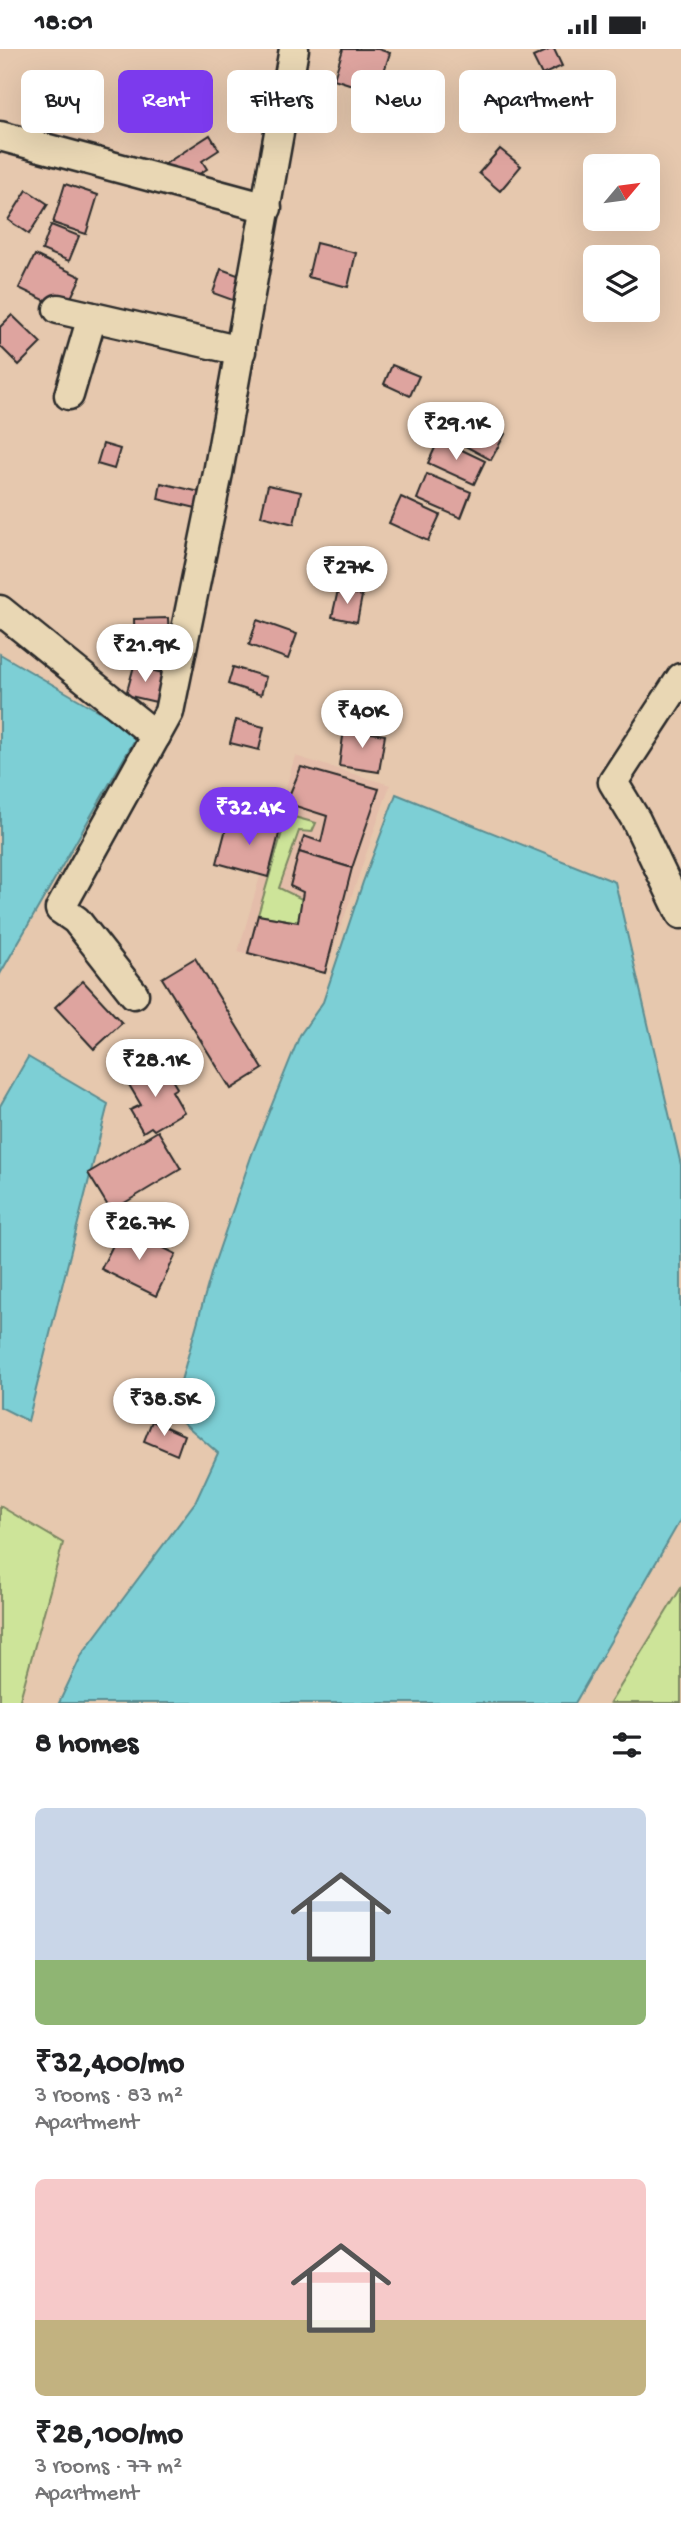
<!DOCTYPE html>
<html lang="en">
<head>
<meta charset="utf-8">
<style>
  body { margin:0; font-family:"Gochi Hand",sans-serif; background:#f6f6f6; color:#202124; height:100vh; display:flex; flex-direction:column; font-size:26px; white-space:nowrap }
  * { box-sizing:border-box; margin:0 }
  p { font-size:23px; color:#757577 }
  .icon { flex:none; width:38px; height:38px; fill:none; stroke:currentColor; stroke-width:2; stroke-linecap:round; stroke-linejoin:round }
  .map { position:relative; height:1654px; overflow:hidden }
  .side { display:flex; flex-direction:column; background:#fff; flex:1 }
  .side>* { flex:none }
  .hud { position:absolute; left:21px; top:21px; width:640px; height:63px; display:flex; gap:14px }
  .needle { width:46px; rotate:61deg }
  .tools { position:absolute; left:583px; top:105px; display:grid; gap:14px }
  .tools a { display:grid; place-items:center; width:77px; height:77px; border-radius:10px; background:#fff; box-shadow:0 7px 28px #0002; font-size:35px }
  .price { position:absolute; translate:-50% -60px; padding:0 16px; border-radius:24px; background:#fff; color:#222; font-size:23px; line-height:46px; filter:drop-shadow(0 2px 4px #0008) }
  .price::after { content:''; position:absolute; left:50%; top:42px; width:21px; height:16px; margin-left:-10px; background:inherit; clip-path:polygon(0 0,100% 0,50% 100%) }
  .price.selected { background:#7c3aed; color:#fff }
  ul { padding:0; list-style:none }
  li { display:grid; align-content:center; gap:14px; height:371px; padding:0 35px }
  li span { display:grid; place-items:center; height:217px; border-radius:10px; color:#555 }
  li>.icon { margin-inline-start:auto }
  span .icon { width:126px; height:126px; fill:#fffc; stroke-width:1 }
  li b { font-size:30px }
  h2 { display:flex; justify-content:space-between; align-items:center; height:84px; padding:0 35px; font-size:30px }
  .tag { padding:0 24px; border-radius:10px; background:#fff; box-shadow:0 7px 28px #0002; font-size:24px; line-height:63px }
  .tag.selected { background:#7c3aed; color:#fff }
  .status { display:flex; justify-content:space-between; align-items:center; height:49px; padding:0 35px; background:#fff; direction:ltr }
  .status svg { height:19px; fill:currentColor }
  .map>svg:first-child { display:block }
  .built { fill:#e4bdaa }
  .green { fill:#cde499; stroke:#7c8862; stroke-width:2 }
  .water { fill:#7dcfd5; stroke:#5c8d91; stroke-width:2 }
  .building { fill:#dea49f; stroke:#2b2b2b; stroke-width:2 }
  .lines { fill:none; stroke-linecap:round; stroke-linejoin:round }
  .minor-casing { stroke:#2b2b2b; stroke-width:33 }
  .minor { stroke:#e9d7b4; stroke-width:28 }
</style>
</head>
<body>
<div class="status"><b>18:01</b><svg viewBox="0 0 49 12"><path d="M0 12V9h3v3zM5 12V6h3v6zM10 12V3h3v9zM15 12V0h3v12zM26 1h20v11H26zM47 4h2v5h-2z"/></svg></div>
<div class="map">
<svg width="681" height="1654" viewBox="0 0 681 1654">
  <rect width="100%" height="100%" fill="#e6c8ae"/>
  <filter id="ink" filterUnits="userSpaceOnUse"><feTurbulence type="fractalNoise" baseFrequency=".0143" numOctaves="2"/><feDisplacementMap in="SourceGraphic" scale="14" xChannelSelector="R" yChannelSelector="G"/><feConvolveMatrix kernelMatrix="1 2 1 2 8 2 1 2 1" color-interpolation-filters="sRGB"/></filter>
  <g filter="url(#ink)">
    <path class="built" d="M 295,707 L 390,736 L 325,924 L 238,903 Z"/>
    <g class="green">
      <path d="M 287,766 L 316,774 L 312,783 L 299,782 L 279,839 L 302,850 L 298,873 L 258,866 Z"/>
      <path d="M 0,1457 L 63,1494 L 19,1654 L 0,1654 Z"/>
      <path d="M 681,1539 L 681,1654 L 610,1654 Z"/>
    </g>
    <g class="water">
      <path d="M 0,605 L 138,685 L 0,925 Z"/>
      <path d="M 396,745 L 615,833 L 681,1116 L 681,1470 L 575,1654 L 59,1654 L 82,1605 L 196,1452 L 218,1404 L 172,1364 L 212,1221 L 252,1105 L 300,986 L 323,953 L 363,833 Z"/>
      <path d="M 28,1008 L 108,1055 L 28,1372 L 0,1358 L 0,1057 Z"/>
    </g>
    <g class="building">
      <path d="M 343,0 L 378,0 L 390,4 L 377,44 L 334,30 Z"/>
      <path d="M 551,0 L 554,0 L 562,17 L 542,26 L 533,8 Z"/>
      <path d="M 210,86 L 219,101 L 202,112 L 207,120 L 180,137 L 165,115 Z"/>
      <path d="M 500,100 L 521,117 L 500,142 L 479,124 Z"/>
      <path d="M 65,135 L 98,146 L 86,185 L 53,174 Z"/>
      <path d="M 27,141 L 48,155 L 29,185 L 8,171 Z"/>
      <path d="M 51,176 L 79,187 L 69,212 L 42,201 Z"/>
      <path d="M 316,194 L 356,204 L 348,238 L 308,228 Z"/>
      <path d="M 35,206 L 81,228 L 65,261 L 19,239 Z"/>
      <path d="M 221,220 L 246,229 L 238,253 L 213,244 Z"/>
      <path d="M 12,266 L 41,294 L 19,316 L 0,297 L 0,278 Z"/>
      <path d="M 392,316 L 419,327 L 410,347 L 384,335 Z"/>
      <path d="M 468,365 L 505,385 L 491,411 L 454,391 Z"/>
      <path d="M 439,390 L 485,412 L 474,435 L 428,414 Z"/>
      <path d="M 103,395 L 120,400 L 114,420 L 97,415 Z"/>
      <path d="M 427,425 L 471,443 L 461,469 L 417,450 Z"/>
      <path d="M 161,434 L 200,443 L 196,459 L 158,450 Z"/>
      <path d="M 268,436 L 301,443 L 294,475 L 261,467 Z"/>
      <path d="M 401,448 L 440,466 L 428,492 L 389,474 Z"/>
      <path d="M 338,541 L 362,547 L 357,573 L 332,568 Z"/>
      <path d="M 168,569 L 170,609 L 135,610 L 134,570 Z"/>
      <path d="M 257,571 L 297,585 L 288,610 L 249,596 Z"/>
      <path d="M 134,617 L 163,624 L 156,653 L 126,646 Z"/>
      <path d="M 233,618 L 266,628 L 261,646 L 228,635 Z"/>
      <path d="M 236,671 L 264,678 L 259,701 L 230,694 Z"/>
      <path d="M 344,680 L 385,686 L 379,723 L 339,717 Z"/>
      <path d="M 301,718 L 379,740 L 352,819 L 299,803 L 304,787 L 321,793 L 327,767 L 286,754 Z"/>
      <path d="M 229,768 L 280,781 L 268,828 L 217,814 Z"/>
      <path d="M 299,803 L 352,819 L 325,924 L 248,904 L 258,866 L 298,873 L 303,843 L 290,837 Z"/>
      <path d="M 195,909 L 263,1020 L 231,1040 L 162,929 Z"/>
      <path d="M 83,932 L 122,974 L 94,1000 L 55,958 Z"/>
      <path d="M 157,1017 L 160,1024 L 166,1021 L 177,1039 L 172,1042 L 184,1063 L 154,1081 L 151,1078 L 143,1083 L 130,1061 L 141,1056 L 128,1034 Z"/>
      <path d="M 158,1082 L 181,1120 L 111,1162 L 88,1124 Z"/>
      <path d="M 122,1178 L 176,1205 L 156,1247 L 101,1220 Z"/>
      <path d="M 152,1372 L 184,1386 L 177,1406 L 144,1392 Z"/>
    </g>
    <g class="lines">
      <defs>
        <g id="minor">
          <path d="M 0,87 L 267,159"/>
          <path d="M 58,260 L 241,302"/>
          <path d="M 69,346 L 92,268"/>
          <path d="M 0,561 L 156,687"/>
          <path d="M 681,629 L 613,733 L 636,771 L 681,865"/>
          <path d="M 134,945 L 76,871 L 60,860 L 169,663 L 218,424 L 294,0"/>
        </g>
      </defs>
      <use href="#minor" class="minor-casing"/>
      <use href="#minor" class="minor"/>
    </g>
  </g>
</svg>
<div class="tools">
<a><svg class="needle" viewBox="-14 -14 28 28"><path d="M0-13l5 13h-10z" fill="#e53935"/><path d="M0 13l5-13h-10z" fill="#757577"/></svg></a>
<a><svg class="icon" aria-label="layers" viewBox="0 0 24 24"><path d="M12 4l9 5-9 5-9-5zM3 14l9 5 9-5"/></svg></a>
</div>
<b class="price" style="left:456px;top:413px">₹29.1K</b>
<b class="price" style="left:347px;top:557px">₹27K</b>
<b class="price" style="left:145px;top:635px">₹21.9K</b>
<b class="price" style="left:362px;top:701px">₹40K</b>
<b class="price selected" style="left:249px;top:798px">₹32.4K</b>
<b class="price" style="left:155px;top:1050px">₹28.1K</b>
<b class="price" style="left:139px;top:1213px">₹26.7K</b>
<b class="price" style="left:164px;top:1389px">₹38.5K</b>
<div class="hud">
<a class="tag">Buy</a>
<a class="tag selected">Rent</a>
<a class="tag">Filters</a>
<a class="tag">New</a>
<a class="tag">Apartment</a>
</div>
</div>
<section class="side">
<h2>8 homes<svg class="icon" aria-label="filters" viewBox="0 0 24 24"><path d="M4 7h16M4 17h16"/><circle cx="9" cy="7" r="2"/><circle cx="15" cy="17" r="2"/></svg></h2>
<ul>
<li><span style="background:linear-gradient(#c9d6e8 70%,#8fb573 0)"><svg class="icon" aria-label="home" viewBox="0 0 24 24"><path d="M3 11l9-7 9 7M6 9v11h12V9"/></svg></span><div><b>₹32,400/mo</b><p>3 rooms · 83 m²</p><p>Apartment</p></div></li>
<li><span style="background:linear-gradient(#f6c9c9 65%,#c2b280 0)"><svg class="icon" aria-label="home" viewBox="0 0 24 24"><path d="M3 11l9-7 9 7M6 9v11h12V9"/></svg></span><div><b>₹28,100/mo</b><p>3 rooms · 77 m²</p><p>Apartment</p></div></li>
</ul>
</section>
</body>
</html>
